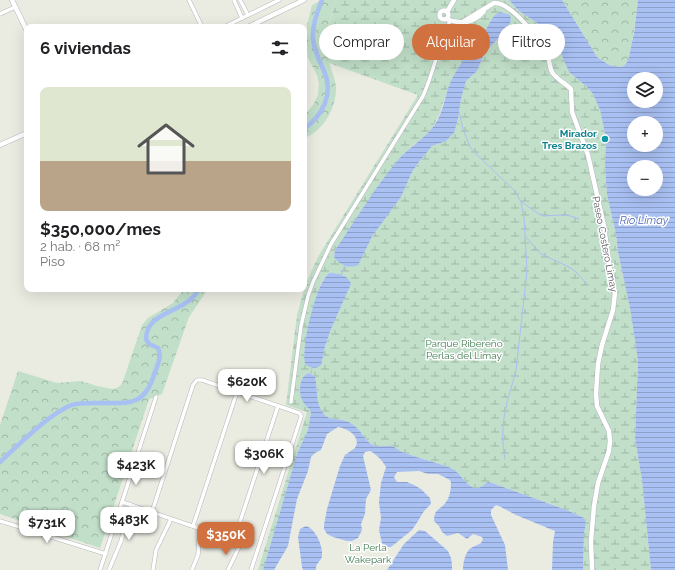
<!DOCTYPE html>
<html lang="es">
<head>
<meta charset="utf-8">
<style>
  body { margin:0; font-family:Raleway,sans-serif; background:#f6f6f6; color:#202124; height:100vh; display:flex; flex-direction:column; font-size:15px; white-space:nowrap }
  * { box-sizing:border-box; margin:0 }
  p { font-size:13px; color:#757577 }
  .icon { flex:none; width:22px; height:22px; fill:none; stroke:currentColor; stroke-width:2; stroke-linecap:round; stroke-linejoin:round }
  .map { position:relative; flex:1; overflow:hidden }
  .sheet { position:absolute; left:24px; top:24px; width:283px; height:268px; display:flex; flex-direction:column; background:#fff; border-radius:8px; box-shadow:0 4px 16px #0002 }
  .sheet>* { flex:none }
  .banner { position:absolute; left:319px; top:24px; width:296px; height:36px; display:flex; gap:8px }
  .fabs { position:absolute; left:627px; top:72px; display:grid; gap:8px }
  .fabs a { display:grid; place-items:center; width:36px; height:36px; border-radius:50%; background:#fff; box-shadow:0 4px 16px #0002; font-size:20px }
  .price { position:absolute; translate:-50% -34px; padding:0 9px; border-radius:8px; background:#fff; color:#222; font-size:13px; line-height:26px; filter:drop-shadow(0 1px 2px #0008) }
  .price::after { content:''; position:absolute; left:50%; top:24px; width:12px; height:9px; margin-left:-6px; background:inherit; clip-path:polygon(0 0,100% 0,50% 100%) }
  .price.selected { background:#d27140; color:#fff }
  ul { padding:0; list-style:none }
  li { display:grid; align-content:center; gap:8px; height:212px; padding:0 16px }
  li+li { border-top:1px solid #e0e0e0 }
  li span { display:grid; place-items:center; height:124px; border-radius:8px; color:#555 }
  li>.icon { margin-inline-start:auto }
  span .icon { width:72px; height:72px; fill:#fffc; stroke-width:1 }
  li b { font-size:17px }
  h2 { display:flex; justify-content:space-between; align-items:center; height:48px; padding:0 16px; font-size:17px }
  .tag { padding:0 14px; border-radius:18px; background:#fff; box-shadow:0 4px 16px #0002; font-size:14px; line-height:36px }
  .tag.selected { background:#d27140; color:#fff }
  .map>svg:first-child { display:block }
  .forest { fill:url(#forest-crowns) }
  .wetland { fill:url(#wetland-marsh); fill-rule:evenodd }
  .water { fill:url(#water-rules); fill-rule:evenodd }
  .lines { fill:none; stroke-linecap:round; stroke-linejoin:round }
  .stream { stroke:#a9c0f3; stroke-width:1 }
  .canal { stroke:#a9c0f3; stroke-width:4.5 }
  .street-casing { stroke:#b7b7bc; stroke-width:4.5 }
  .secondary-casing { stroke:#b7b8be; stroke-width:5.5 }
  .street { stroke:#fff; stroke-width:3.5 }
  .secondary { stroke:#fff; stroke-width:4.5 }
  .culture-dot { fill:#0f9aa8; stroke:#fff; stroke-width:1.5 }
  .labels { text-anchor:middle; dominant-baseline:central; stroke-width:3; stroke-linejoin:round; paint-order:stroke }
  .culture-label { font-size:10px; font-weight:bold; fill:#0d838f; stroke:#fff; text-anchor:end }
  .street-label { font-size:10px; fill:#5a5b60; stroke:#fff }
  .park-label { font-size:10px; fill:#3e7b51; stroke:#fff }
  .water-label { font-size:11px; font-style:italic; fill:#5067b2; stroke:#fff }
</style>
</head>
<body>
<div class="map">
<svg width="675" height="570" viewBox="0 0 675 570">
  <defs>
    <pattern id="forest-crowns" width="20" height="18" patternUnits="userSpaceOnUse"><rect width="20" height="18" fill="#c1dfc9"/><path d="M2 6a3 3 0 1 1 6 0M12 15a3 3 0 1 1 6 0" fill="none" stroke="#a0b8a7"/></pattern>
    <pattern id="wetland-marsh" width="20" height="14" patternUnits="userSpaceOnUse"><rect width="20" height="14" fill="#c1dfc9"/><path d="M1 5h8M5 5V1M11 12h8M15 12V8" fill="none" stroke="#a0b8a7"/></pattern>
    <pattern id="water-rules" width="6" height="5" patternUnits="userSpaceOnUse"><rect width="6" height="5" fill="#a9c0f3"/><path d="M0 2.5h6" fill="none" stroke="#8d9fc8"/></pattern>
  </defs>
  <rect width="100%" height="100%" fill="#eaebe1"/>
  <g class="forest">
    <path d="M 322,0 L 336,0 C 331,15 325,32 326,48 C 326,61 335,74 336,87 C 337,107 323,132 304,138 L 304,116 L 313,105 L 318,95 L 319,84 L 317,75 L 308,58 L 307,50 L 307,25 L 312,5 Z"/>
    <path d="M 562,0 L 638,0 L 632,45 L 629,57 L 627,62 L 624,66 L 620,67 L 609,65 L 597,57 Z"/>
    <path d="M 184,289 L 208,289 L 189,317 L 162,394 L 149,399 L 100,548 L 0,514 L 0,425 L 18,371 L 57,383 L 81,381 L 97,386 L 112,389 L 117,388 L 122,384 L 142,325 L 148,318 L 173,303 Z"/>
  </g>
  <path class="wetland" d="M 336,0 L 509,0 L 519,11 L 546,29 L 561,53 L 581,81 L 593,94 L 600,110 L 606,138 L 605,166 L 607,195 L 616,234 L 618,252 L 630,308 L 636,347 L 638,362 L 635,440 L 642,480 L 651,570 L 583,570 L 584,533 L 586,524 L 584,518 L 569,511 L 492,483 L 488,482 C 484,484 481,488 477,488 C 468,489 461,473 451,468 C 436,462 420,459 405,453 C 401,452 398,449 394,447 C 388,444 380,448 373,445 C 363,440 361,426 346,421 C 339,418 330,421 324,414 C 315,404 318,388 315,376 L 308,373 C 299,377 299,394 303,402 C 305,406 309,408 311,412 L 308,430 L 297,454 L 263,570 L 258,570 L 307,412 L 286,405 L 297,315 L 305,286 L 311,272 L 319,255 L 418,95 L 329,63 C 323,39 329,23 336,0 ZM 512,19 L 496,42 L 489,46 L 485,52 L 477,71 L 466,81 L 461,99 L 458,119 L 454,133 L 446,141 L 432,146 L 426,153 L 412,172 L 401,197 L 378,227 L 364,252 L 345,265 C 338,262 332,259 335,250 L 395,164 L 412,146 L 424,137 L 433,127 L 440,113 L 447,91 L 455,73 L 461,63 L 491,23 ZM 330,273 C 338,273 348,275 351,284 L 331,329 L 323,354 L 304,355 C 306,341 316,277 330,273 Z"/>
  <g class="water">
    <path d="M 509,0 L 562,0 L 597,57 L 609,65 L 620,67 L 624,66 L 627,62 L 629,57 L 634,33 L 638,0 L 675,0 L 675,570 L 651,570 L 642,480 L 635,439 L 638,362 L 636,347 L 630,308 L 618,252 L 616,234 L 607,195 L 605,166 L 606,138 L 600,110 L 593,94 L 586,86 L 569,72 L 561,53 L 546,29 L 519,11 ZM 634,79 L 656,79 L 656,101 L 634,101 ZM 634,123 L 656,123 L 656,145 L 634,145 ZM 634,167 L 656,167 L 656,189 L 634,189 Z"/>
    <path d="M 500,12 L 510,15 L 511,21 L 501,36 L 485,52 L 477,71 L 466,81 L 461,99 L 458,119 L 454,133 L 446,141 L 432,146 L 419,162 L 412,172 L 401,197 L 373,235 L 358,265 C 350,269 339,265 334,257 L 335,250 C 356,220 375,187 398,160 C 410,146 428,137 437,121 C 444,109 445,94 451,81 C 460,62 473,47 485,31 C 490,24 492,15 500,12 Z"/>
    <path d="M 330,273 C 337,273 349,275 351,284 L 331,329 L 325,347 L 321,365 C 317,369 311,368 306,365 C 299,354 317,277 330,273 Z"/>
    <path d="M 308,373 L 315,376 C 318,388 315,404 324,414 C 330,421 339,418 346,421 C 361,426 363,440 373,445 C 380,448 388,444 394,447 C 398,449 401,452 405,453 C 420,459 436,462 451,468 C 461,473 468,489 477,488 C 481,488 484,484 488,482 L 492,483 L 569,511 L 584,518 L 586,524 L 584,533 L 583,570 L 552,570 L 553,542 L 555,531 L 516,515 L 501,507 L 496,505 L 491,510 L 491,515 L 505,545 L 508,570 L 463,570 C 463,563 465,552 471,548 C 474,546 478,545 481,543 L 483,539 L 482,537 L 473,534 L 467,539 L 458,533 L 447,536 L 442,532 L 439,526 L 434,521 C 434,508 441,510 446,502 C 450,497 451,489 451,483 L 450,480 L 438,474 L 428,474 L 419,471 L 397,472 L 394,477 L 397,482 L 407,482 L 414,485 L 421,489 L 430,498 L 431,504 L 424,511 L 418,521 L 412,530 L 391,547 L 385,547 L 382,543 L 379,530 L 381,518 L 379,502 L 381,483 L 386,467 C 383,461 376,454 370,451 L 365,452 L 363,456 L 371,490 L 366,499 L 365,514 L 361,524 L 362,530 L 358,538 L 352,541 L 347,541 L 333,537 L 327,534 L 324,529 L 324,525 L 327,509 L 340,466 L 345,455 L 355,448 L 357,443 C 356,433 347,429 338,427 L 327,434 L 321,450 L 315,453 L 311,457 L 308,471 L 297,499 L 288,546 L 274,570 L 263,570 L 297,454 L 308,430 L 311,412 C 309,408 305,406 303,402 C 298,394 299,377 308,373 Z"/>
    <path d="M 306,526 C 316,529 323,546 322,556 C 321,562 315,563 316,570 L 303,570 L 302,567 L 298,537 L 300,529 Z"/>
    <path d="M 419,530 L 425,531 L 448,551 L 451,558 L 452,565 L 452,570 L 387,570 L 404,544 Z"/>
  </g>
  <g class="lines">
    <g class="stream">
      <path d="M 459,112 L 463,129 L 470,147 L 476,154 L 515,191 L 521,202 L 524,217 L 527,271 L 516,370 C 513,384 507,398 505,412 C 502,428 502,443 505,459"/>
      <path d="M 522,202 L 537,213 L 543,216 L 561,215 L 571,216 L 579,219"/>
      <path d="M 525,236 L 541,254 L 567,266 L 575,271 L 587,284"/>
      <path d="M 341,275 L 345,265"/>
      <path d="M 311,374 L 312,368"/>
    </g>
    <g class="canal">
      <path d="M 304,129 C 323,115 334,94 324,71 C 319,60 314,50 313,39 C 312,26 317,12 322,0"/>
      <path d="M 0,462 C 21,443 43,419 69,406 C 76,403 84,403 93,403 C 126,402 144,410 155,372 C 158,364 162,356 158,348 L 149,344 L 146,339 C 146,310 186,314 199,289"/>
    </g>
    <defs>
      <g id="street">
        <path d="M 189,0 L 202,27"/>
        <path d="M 234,0 L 242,18"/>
        <path d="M 240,0 L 248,15"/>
        <path d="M 0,14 L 15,7"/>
        <path d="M 224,27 L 279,0"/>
        <path d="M 291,402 L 301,326 L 308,296 L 313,282 L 331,244 L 423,96 C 434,72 438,45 450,21"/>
        <path d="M 122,502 L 236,541 L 239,544 L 239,547 L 228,570"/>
        <path d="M 152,512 L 193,385 L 197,380 L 202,380 L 299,413 L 301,415 L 301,417 L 251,570"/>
        <path d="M 0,521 L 106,554"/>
        <path d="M 193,526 L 237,392"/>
        <path d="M 234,540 L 278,406"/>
        <path d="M 100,570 L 156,397"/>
        <path d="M 109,570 L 121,541 L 131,505"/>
        <path d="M 153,570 L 156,550 L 171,519"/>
        <path d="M 192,570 L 198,555 L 200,528"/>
      </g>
      <g id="secondary">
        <path d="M 12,0 L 27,31"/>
        <circle cx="444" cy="15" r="4.5"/>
        <path d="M 447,12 L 454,0"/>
        <path d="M 446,19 C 461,25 474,23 484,11"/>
        <path d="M 461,23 L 494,3 C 509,1 536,36 545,48 C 550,55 548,64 552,72 C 556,79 565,83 571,89 L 572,112 L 588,155 L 604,226 L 609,265 L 615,293 L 613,310 L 602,345 L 598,364 L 596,394 L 597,406 L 609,431 L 610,441 L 609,451 L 598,483 L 594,506 L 591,541 L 592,570"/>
        <path d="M 248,27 L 304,0"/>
        <path d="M 0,145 L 27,133"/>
      </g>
    </defs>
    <use href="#street" class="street-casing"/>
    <use href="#secondary" class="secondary-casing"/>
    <use href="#street" class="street"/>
    <use href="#secondary" class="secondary"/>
  </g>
  <circle class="culture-dot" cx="605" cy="139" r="4"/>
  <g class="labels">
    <g class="culture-label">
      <text x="597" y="133">Mirador<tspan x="597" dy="12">Tres Brazos</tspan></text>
    </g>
    <g class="street-label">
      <text transform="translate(605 244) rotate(79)">Paseo Costero Limay</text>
    </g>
    <g class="park-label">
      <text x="464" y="343">Parque Ribereño<tspan x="464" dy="12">Perlas del Limay</tspan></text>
      <text x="368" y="547">La Perla<tspan x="368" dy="12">Wakepark</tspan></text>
    </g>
    <g class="water-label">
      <text x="644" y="220">Río Limay</text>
    </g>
  </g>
</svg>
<div class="fabs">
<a><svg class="icon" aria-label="layers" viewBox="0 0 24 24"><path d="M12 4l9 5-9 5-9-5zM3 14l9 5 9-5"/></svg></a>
<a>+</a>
<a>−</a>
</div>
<b class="price" style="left:247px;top:403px">$620K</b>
<b class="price" style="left:264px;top:475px">$306K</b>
<b class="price" style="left:136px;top:486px">$423K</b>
<b class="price" style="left:129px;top:541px">$483K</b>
<b class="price" style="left:47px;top:544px">$731K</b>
<b class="price selected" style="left:226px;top:556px">$350K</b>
<div class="banner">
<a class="tag">Comprar</a>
<a class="tag selected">Alquilar</a>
<a class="tag">Filtros</a>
</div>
<section class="sheet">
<h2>6 viviendas<svg class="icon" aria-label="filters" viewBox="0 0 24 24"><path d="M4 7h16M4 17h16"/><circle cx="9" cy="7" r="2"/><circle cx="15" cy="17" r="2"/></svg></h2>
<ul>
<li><span style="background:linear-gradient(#dfe7d0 60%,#b9a48a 0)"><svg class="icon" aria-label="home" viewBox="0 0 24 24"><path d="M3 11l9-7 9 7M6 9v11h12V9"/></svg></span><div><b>$350,000/mes</b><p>2 hab. · 68 m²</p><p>Piso</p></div></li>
</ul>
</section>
</div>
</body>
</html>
